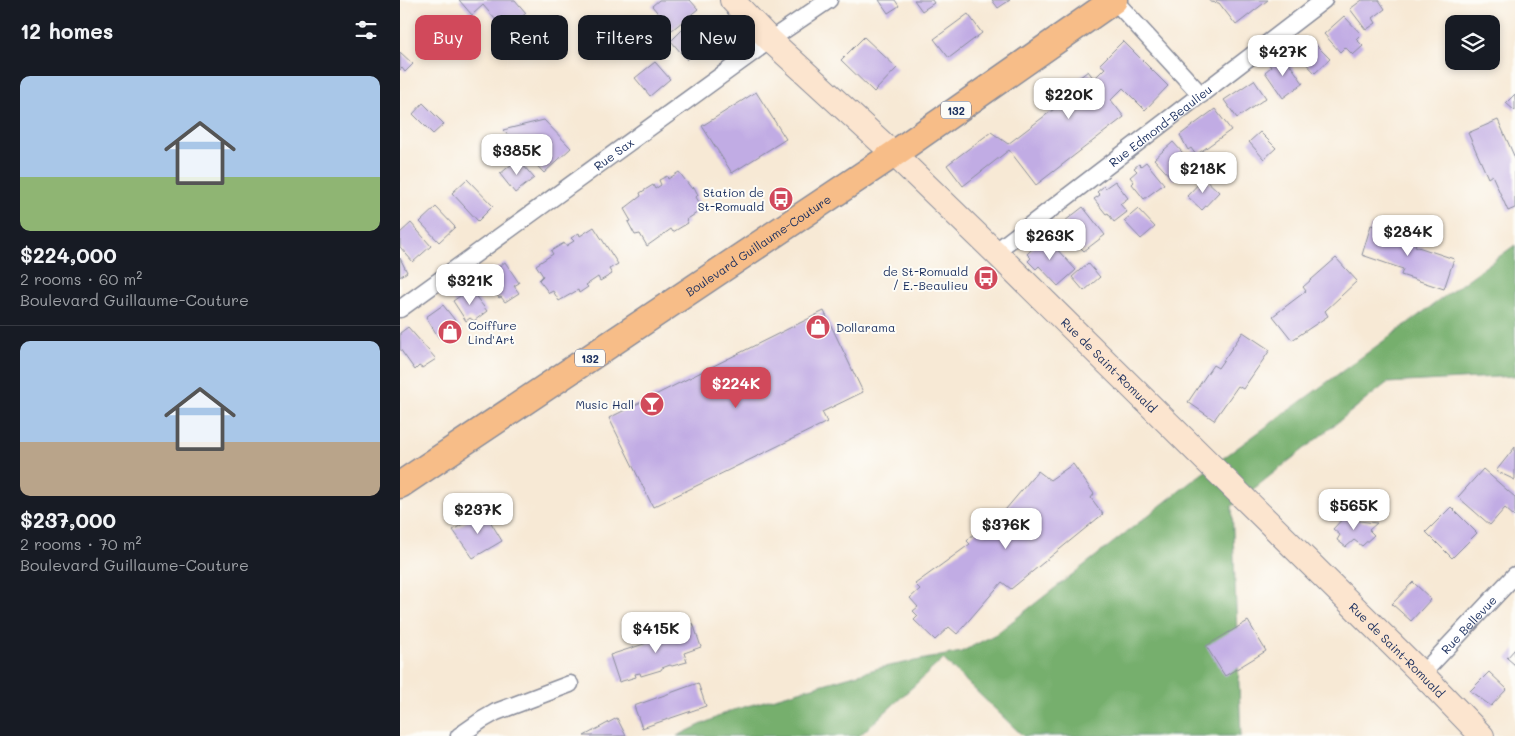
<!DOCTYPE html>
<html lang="en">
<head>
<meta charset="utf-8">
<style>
  body { margin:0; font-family:Mali,sans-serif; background:#242831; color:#f1f3f6; height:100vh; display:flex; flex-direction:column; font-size:19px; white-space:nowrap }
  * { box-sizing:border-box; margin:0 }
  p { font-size:16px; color:#9ea1a6 }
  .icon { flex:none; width:28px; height:28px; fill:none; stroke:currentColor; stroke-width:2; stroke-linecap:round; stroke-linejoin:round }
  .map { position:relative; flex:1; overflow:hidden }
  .details { display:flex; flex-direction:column; background:#171b24; width:400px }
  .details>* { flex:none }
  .hud { position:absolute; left:15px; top:15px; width:475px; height:45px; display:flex; gap:10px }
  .tools { position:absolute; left:1045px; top:15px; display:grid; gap:10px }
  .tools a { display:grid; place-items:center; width:55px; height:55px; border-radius:10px; background:#171b24; box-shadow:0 2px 8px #0003; font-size:25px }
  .price { position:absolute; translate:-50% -42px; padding:0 11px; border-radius:10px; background:#fff; color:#222; font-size:16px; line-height:32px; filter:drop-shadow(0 1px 2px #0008) }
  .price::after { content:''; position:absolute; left:50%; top:30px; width:15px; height:11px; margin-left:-8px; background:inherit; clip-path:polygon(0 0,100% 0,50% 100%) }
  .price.current { background:#d1495b; color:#fff }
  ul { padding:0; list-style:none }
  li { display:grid; align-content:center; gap:10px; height:265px; padding:0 20px }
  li+li { border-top:1px solid #363941 }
  li span { display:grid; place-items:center; height:155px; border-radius:10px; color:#555 }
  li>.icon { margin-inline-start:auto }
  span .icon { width:90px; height:90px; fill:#fffc; stroke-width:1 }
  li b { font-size:21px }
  h2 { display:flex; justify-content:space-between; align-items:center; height:60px; padding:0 20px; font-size:21px }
  .chip { padding:0 18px; border-radius:10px; background:#171b24; box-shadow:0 2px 8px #0003; font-size:18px; line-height:45px }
  .chip.current { background:#d1495b; color:#fff }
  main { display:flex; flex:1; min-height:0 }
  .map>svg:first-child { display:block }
  .forest { fill:#76af6d; stroke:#486f66 }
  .building { fill:#c1ace4 }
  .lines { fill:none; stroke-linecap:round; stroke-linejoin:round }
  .street-casing { stroke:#898c9a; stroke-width:19 }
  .secondary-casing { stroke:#898c9a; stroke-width:26 }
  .primary-casing { stroke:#898c9a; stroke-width:29 }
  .street { stroke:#fff; stroke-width:16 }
  .secondary { stroke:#fce5cf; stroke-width:24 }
  .primary { stroke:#f7bd88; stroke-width:26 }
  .labels { text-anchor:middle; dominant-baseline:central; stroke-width:4; stroke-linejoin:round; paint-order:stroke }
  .shield { fill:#fdfcf7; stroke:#5f6c8c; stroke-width:1 }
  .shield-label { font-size:11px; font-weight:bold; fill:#1b2f5e }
  .street-label { font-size:12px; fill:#1b2f5e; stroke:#fdfcf7 }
  .poi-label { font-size:12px; fill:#1b2f5e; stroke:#fdfcf7; text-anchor:end }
</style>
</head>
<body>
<main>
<section class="details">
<h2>12 homes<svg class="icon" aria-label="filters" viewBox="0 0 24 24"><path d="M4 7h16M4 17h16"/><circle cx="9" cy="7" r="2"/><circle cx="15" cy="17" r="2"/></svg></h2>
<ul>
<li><span style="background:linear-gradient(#a9c7e8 65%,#8fb573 0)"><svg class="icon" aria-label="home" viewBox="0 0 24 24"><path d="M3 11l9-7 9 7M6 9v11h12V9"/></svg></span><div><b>$224,000</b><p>2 rooms · 60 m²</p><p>Boulevard Guillaume-Couture</p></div></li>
<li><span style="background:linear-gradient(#a9c7e8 65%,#b9a48a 0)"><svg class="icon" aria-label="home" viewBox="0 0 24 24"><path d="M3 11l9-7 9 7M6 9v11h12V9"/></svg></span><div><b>$237,000</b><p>2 rooms · 70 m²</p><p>Boulevard Guillaume-Couture</p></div></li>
</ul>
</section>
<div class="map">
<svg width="1115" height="736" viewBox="0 0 1115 736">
  <rect width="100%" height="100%" fill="#fdfcf7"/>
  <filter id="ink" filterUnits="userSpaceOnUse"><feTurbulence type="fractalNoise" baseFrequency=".02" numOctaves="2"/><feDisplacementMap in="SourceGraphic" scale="10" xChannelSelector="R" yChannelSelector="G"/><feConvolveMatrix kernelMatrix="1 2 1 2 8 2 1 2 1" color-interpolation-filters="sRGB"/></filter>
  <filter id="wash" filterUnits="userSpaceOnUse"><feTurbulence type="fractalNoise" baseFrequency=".0096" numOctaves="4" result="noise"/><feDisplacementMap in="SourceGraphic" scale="20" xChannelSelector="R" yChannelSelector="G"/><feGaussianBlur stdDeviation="1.12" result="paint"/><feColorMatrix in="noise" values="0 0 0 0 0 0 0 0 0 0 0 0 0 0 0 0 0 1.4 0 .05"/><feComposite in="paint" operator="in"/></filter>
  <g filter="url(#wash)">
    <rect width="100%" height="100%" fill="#f7e9d5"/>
    <path class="forest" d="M 1115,245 L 1115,376 L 987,383 L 832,506 L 841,736 L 623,736 L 543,659 L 459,736 L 277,736 L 330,711 L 479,668 L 561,652 L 596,634 L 796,478 Z"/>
    <g id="blocks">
      <g class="building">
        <path d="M 59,0 L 115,0 L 126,13 L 107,30 L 101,26 L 83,5 L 72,15 Z"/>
        <path d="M 259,0 L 290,0 L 298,9 L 272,30 L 252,6 Z"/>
        <path d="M 479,0 L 495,0 L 499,6 L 488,13 Z"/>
        <path d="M 514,0 L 532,0 L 534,3 L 522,11 Z"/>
        <path d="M 592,0 L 610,0 L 598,8 Z"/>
        <path d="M 810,0 L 868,0 L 836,25 L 819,3 L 810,2 Z"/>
        <path d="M 962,0 L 979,0 L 985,9 L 973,18 L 976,23 L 966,30 L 950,9 Z"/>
        <path d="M 568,14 L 582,33 L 549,58 L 534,39 Z"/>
        <path d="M 944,16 L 961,34 L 956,39 L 963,46 L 953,55 L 945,47 L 940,52 L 924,34 Z"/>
        <path d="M 295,17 L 311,35 L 287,60 L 271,41 Z"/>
        <path d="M 62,29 L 78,44 L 67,55 L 51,41 Z"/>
        <path d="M 464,37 L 497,68 L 474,92 L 441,60 Z"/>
        <path d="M 723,41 L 768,86 L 745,110 L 723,88 L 711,100 L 724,117 L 636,185 L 609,150 L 563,186 L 547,165 L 591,132 L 608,144 L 663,102 L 657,95 L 688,71 L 694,79 L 705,68 L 700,64 Z"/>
        <path d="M 908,43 L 911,47 L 915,44 L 930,59 L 915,73 L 900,57 L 907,51 L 903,48 Z"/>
        <path d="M 0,52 L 13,64 L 5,72 L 2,68 L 0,70 Z"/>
        <path d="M 884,56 L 903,83 L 883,98 L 865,72 L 871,67 L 868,63 L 875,59 L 876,62 Z"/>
        <path d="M 255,62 L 270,79 L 250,96 L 235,78 Z"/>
        <path d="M 854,80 L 866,98 L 837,118 L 824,100 Z"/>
        <path d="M 356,92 L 386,139 L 332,173 L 302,126 Z"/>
        <path d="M 1115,94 L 1115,111 L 1106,103 Z"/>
        <path d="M 23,103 L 44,124 L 33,134 L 13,114 Z"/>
        <path d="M 815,109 L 831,130 L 796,155 L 791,148 L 788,150 L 780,135 Z"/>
        <path d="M 144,120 L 171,148 L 144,173 L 103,130 Z"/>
        <path d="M 1098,120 L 1115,158 L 1115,208 L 1108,211 L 1092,175 L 1088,178 L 1068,133 Z"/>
        <path d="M 860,132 L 876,148 L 864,159 L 849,142 Z"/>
        <path d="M 773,142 L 792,163 L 773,180 L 754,159 Z"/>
        <path d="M 118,159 L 134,178 L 115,193 L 100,174 Z"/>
        <path d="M 746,162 L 764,184 L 744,199 L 732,184 L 734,182 L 730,177 L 737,171 L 734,168 L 739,164 L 741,166 Z"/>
        <path d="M 279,172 L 292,189 L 294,187 L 298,195 L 296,197 L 303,209 L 286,220 L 288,223 L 273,232 L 271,229 L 247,246 L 240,234 L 235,235 L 228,222 L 231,221 L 224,209 L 241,196 L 240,193 L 253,185 L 255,189 L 261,185 L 259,180 L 267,176 L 268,179 Z"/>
        <path d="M 804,178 L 819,192 L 802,210 L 787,196 Z"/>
        <path d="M 67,179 L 93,206 L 78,221 L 52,193 Z"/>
        <path d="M 715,181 L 728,198 L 720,204 L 727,212 L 714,222 L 708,213 L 706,214 L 694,199 L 700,195 L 697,192 L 704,186 L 705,188 Z"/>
        <path d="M 36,207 L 55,227 L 39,242 L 20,222 Z"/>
        <path d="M 683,207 L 705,235 L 684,251 L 680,247 L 676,250 L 661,230 L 668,225 L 665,221 Z"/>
        <path d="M 738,209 L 755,227 L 741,239 L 724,221 Z"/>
        <path d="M 11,223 L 31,246 L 13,262 L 0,247 L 0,233 Z"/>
        <path d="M 971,225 L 1017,239 L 1015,246 L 1054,259 L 1044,289 L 1001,275 L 1003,269 L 962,255 Z"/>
        <path d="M 194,227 L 218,264 L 209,269 L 212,274 L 200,281 L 198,277 L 186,285 L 188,287 L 179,293 L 178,290 L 159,301 L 153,291 L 149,293 L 139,280 L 143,276 L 136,265 L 153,254 L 151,251 L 164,243 L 166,246 L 174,241 L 171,238 L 179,233 L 180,236 Z"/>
        <path d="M 643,234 L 676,270 L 658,286 L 639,266 L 636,269 L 628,261 L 631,258 L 627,254 L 634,247 L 632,245 Z"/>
        <path d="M 0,258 L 7,272 L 0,277 Z"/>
        <path d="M 936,258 L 957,281 L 925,311 L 928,316 L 892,340 L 873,316 L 906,291 L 903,287 Z"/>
        <path d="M 105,262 L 119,283 L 114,286 L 119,293 L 105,302 L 101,297 L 99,298 L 83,278 Z"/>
        <path d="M 688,263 L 700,277 L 684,291 L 672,277 Z"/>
        <path d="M 70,289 L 87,311 L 74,321 L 70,318 L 66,321 L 53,301 Z"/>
        <path d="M 43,305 L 61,328 L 45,340 L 39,338 L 26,317 Z"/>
        <path d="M 424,311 L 463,392 L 422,412 L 427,422 L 253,507 L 209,418 Z"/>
        <path d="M 8,327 L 36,359 L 22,368 L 19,366 L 15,370 L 0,349 L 0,333 Z"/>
        <path d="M 843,332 L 870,350 L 843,389 L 838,386 L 814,420 L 788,402 L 813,365 L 818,368 Z"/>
        <path d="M 1115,447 L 1115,480 L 1096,471 Z"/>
        <path d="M 673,464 L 694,494 L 691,498 L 703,514 L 611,589 L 602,582 L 557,634 L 549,627 L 535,640 L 514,620 L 518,616 L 513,611 L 518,607 L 510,598 L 520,589 L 515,584 L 570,544 L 567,541 L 578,529 L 584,535 L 638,471 L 650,480 Z"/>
        <path d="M 1083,469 L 1115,497 L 1115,517 L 1105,508 L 1090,525 L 1058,497 Z"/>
        <path d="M 1051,507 L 1077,533 L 1052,558 L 1026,532 Z"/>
        <path d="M 84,511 L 102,541 L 73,558 L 53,530 Z"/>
        <path d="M 946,515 L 952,523 L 957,518 L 959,521 L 977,523 L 969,530 L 974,535 L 962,546 L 954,540 L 946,547 L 937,540 L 940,535 L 933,529 Z"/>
        <path d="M 1013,582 L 1031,599 L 1011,621 L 992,604 Z"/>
        <path d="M 848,621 L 866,651 L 825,676 L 806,646 Z"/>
        <path d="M 293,623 L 301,647 L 284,653 L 287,662 L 272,666 L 270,665 L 262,668 L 261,670 L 241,676 L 240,673 L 235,674 L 236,677 L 219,682 L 210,655 L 278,633 L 276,629 Z"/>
        <path d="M 1115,649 L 1115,665 L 1107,658 Z"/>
        <path d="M 1089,672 L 1107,689 L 1091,706 L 1070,691 Z"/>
        <path d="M 298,683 L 306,706 L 242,728 L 234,706 Z"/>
        <path d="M 217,718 L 226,736 L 184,736 Z"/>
      </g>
    </g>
  </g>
  <g filter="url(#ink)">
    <use href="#blocks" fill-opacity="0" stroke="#898c9a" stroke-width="1"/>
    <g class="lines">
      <defs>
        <g id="street">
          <path d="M 714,0 L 801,95"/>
          <path id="s1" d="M 595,252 L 924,0"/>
          <path id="s2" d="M 0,309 L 370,40 L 429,0"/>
          <path id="s3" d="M 1022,674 L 1115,575"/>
          <path d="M 59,736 L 82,720 L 96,712 L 170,684"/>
        </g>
        <g id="secondary">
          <path id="s4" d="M 332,0 L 370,40 L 494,154 L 595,252 L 1022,674 L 1082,736"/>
        </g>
        <g id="primary">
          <path id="s5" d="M 0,485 L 494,154 L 714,0"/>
        </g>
      </defs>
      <use href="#street" class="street-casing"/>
      <use href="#secondary" class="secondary-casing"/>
      <use href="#primary" class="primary-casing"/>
      <use href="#street" class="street"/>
      <use href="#secondary" class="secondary"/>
      <use href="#primary" class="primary"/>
    </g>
  </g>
  <defs>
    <symbol id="bus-disc" viewBox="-11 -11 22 22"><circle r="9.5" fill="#d1495b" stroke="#fdfcf7"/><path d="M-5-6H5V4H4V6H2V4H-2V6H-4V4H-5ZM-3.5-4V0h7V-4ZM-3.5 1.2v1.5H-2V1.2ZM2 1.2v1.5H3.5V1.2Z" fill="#fff"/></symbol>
    <symbol id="shop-disc" viewBox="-11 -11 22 22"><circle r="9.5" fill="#d1495b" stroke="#fdfcf7"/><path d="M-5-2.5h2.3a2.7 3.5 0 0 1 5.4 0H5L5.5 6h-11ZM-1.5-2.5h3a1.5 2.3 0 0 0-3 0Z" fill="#fff"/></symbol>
    <symbol id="bar-disc" viewBox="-11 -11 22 22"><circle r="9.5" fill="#d1495b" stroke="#fdfcf7"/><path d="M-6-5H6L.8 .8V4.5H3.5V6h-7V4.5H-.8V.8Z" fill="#fff"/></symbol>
  </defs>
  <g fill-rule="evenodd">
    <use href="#bus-disc" x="367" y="185" width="28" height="28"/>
    <use href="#bus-disc" x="572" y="264" width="28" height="28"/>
    <use href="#shop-disc" x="404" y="313" width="28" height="28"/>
    <use href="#shop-disc" x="36" y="318" width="28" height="28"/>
    <use href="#bar-disc" x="238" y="390" width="28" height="28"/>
  </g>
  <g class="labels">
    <g class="shield">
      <rect x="541" y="101.5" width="30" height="17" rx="4"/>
      <rect x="175" y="349.5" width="30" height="17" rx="4"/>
    </g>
    <g class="shield-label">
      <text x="556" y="110">132</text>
      <text x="190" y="358">132</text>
    </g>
    <g class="street-label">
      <text stroke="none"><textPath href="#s1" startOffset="208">Rue Edmond-Beaulieu</textPath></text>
      <text stroke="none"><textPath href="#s2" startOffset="264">Rue Sax</textPath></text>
      <text stroke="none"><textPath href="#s5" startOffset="431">Boulevard Guillaume-Couture</textPath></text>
      <text stroke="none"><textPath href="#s4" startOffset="525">Rue de Saint-Romuald</textPath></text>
      <text stroke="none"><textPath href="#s3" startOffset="68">Rue Bellevue</textPath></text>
      <text stroke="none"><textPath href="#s4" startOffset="930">Rue de Saint-Romuald</textPath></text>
    </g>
    <g class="poi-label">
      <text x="364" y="192">Station de<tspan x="364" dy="14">St-Romuald</tspan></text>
      <text x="568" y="271">de St-Romuald<tspan x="568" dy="14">/ E.-Beaulieu</tspan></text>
      <text x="68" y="325" text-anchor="start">Coiffure<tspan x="68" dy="14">Lind'Art</tspan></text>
      <text x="436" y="327" text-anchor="start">Dollarama</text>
      <text x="234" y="404">Music Hall</text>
    </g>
  </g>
</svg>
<div class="tools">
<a><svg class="icon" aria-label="layers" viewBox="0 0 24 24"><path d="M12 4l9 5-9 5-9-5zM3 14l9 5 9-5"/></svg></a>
</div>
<b class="price" style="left:883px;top:77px">$427K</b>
<b class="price" style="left:669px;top:120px">$220K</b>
<b class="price" style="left:117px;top:176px">$385K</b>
<b class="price" style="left:803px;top:194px">$218K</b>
<b class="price" style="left:1008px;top:257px">$284K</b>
<b class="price" style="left:650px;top:261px">$263K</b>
<b class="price" style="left:70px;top:306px">$321K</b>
<b class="price current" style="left:336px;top:409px">$224K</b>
<b class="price" style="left:954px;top:531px">$565K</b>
<b class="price" style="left:78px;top:535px">$237K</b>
<b class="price" style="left:606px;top:550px">$376K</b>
<b class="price" style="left:256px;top:654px">$415K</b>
<div class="hud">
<a class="chip current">Buy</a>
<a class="chip">Rent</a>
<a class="chip">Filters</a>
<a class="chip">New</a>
</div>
</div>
</main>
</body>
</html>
